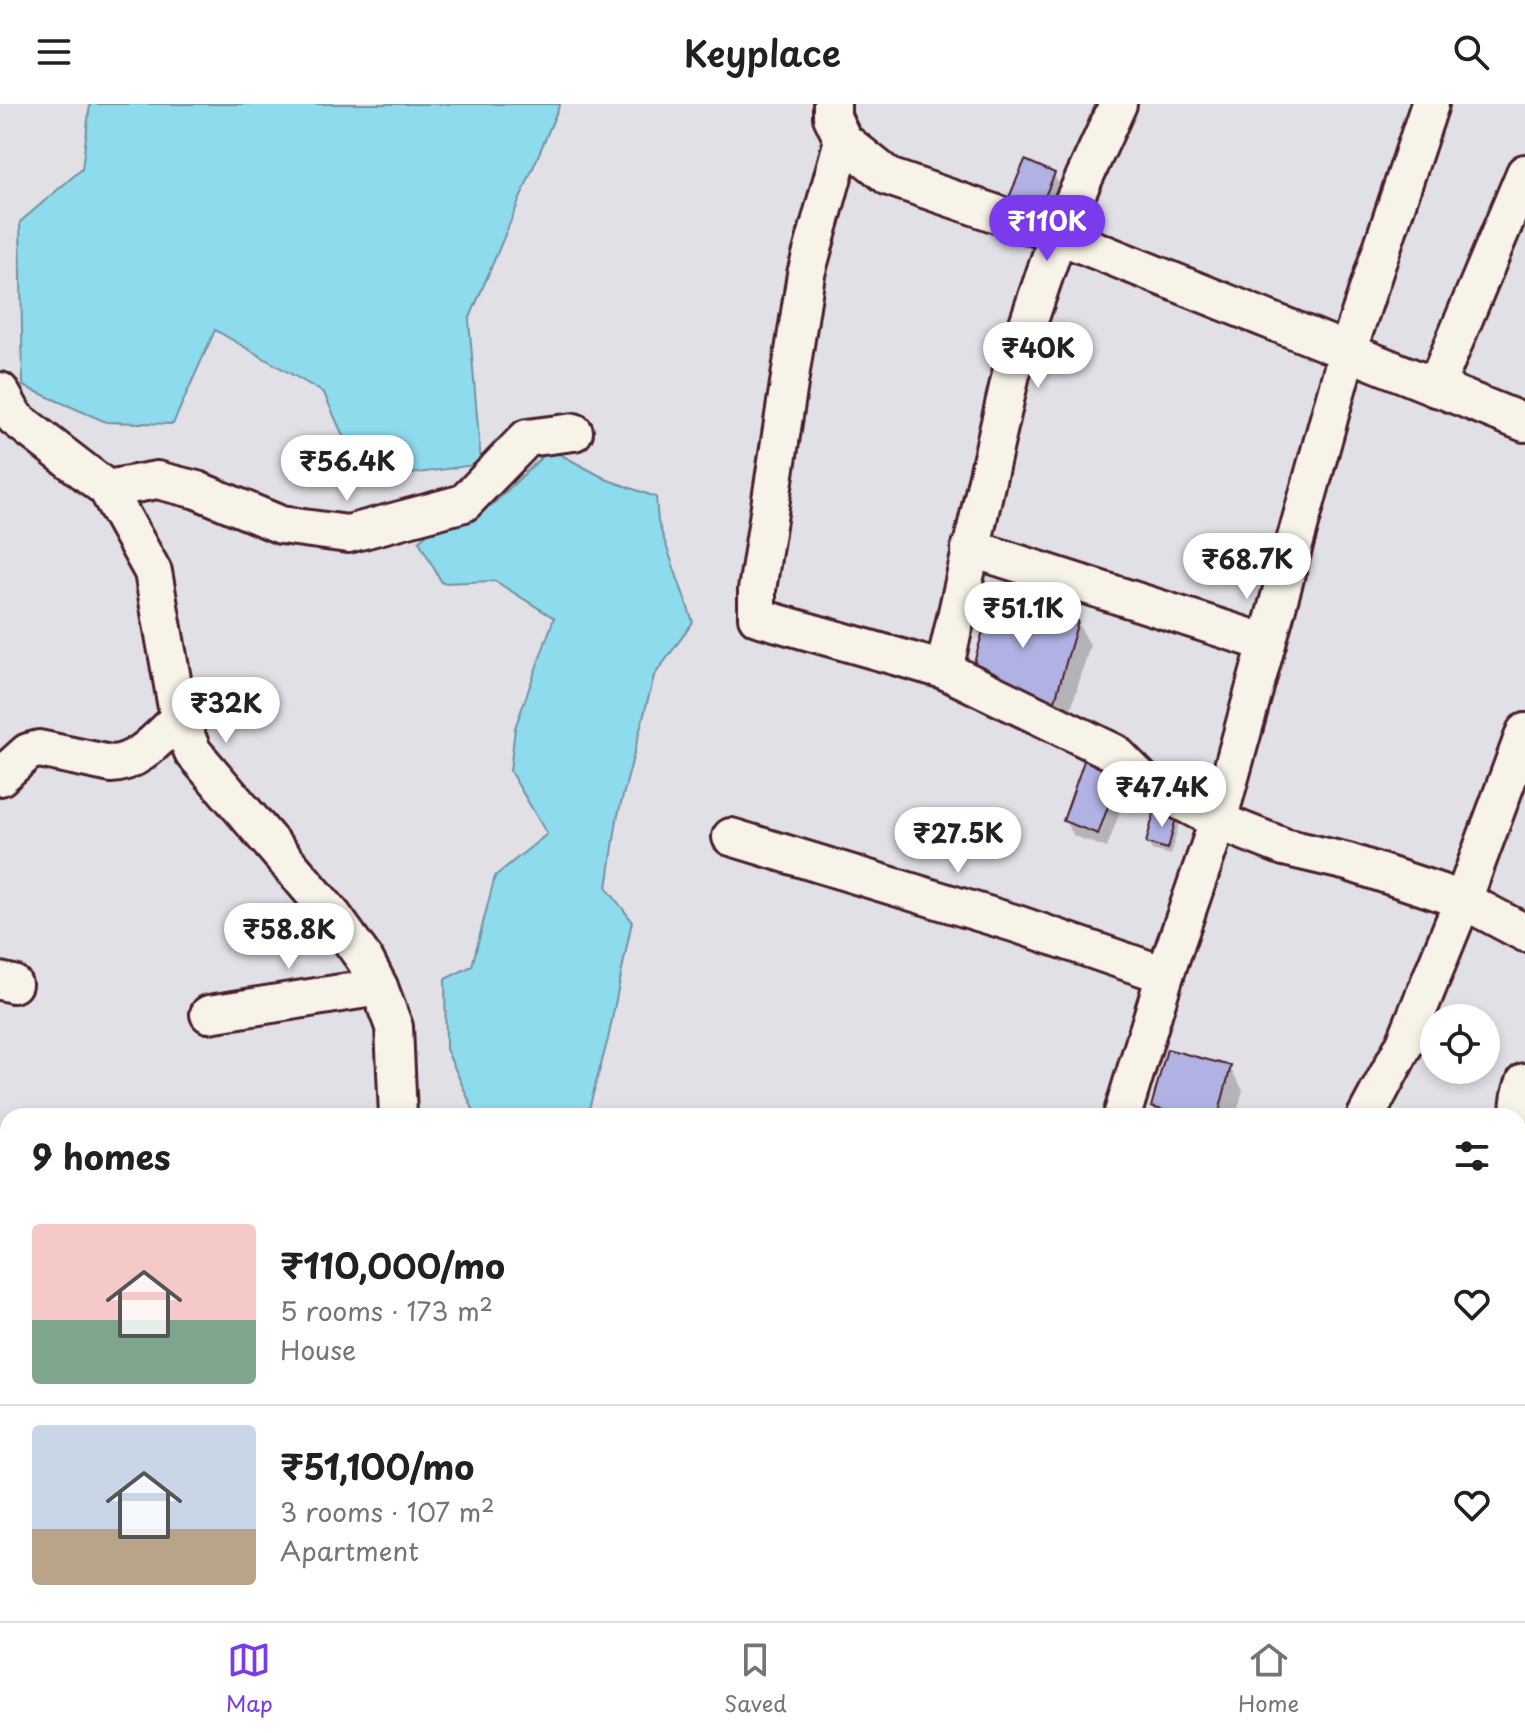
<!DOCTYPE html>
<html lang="en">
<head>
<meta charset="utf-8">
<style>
  body { margin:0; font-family:"Playpen Sans",sans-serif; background:#f2f2f2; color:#202124; height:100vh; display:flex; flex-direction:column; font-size:30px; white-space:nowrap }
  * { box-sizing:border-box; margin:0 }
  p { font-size:26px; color:#757577 }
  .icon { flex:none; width:44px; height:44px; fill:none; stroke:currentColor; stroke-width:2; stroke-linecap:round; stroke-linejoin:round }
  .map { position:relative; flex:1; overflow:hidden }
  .panel { position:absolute; left:0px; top:1004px; width:1526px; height:514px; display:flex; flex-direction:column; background:#fff; border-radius:24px 24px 0 0; box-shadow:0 4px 12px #0003 }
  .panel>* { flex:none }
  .tools { position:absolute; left:1420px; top:900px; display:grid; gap:16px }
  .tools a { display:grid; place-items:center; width:80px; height:80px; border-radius:50%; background:#fff; box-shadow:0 4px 12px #0003; font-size:40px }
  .price { position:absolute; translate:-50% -68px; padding:0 18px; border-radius:28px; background:#fff; color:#222; font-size:26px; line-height:52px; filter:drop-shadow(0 2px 4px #0008) }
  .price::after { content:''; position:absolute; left:50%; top:48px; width:24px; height:18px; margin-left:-12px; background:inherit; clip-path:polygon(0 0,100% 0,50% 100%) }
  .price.on { background:#7c3aed; color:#fff }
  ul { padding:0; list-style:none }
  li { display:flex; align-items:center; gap:24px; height:200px; padding:0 32px }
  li+li { border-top:2px solid #e0e0e0 }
  li span { display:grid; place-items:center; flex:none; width:224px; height:160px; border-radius:8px; color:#555 }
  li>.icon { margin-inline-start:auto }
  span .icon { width:96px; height:96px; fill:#fffc; stroke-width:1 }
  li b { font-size:34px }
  h2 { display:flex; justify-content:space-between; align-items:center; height:96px; padding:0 32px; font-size:34px }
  header { display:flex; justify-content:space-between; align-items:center; height:104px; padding:0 32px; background:#fff; font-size:36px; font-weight:600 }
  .dock { display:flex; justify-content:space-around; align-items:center; height:112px; border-top:2px solid #e0e0e0; background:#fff; font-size:22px; color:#757577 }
  .dock a { display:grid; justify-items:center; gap:4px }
  .dock .on { color:#7c3aed }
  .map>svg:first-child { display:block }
  .water { fill:#8edbee; stroke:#7390a0; stroke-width:2 }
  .shadow { fill:#0003 }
  .building { fill:#b0b2e4; stroke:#4a1f2b; stroke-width:2 }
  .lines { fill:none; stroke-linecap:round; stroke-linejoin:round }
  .minor-casing { stroke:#4a1f2b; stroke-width:42 }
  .minor { stroke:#f7f3e8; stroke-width:36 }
</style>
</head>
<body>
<header><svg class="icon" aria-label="menu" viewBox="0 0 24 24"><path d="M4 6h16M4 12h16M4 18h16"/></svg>Keyplace<svg class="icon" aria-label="search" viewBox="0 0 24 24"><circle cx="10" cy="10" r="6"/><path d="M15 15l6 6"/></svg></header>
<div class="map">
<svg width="1525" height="1517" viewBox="0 0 1525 1517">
  <rect width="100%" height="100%" fill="#e2e0e7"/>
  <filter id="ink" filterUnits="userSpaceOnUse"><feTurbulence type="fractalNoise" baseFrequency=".0125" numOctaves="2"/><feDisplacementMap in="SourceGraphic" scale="16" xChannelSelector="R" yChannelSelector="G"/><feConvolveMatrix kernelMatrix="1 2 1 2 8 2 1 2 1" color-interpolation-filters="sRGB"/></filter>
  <g filter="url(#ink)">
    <g class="water">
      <path d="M 90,0 L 560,0 L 469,216 L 481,360 L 363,377 L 324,289 L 215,226 L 173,320 L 106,318 L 23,282 L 20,118 L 82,65 Z"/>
      <path d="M 550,345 L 608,376 L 656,393 L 658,418 L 693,518 L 654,572 L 617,715 L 607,784 L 632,817 L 608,935 L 587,1012 L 476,1012 L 446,945 L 445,875 L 472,862 L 495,772 L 547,730 L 510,667 L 515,624 L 554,514 L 495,477 L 442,479 L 419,437 L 444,414 L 492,401 Z"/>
    </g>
    <g class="shadow">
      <path d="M 1054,71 L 1062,86 L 1042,131 L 1014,119 Z"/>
      <path d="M 1077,518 L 1090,541 L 1066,622 L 984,598 Z"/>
      <path d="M 1088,654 L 1129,681 L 1107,744 L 1074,732 L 1065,717 Z"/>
      <path d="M 1175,712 L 1179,719 L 1171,751 L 1152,746 L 1148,739 Z"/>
      <path d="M 1230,964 L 1243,986 L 1236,1012 L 1159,1012 L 1153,1002 Z"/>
    </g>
    <g class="building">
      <path d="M 1025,56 L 1055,69 L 1034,118 L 1004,105 Z"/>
      <path d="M 993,492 L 1078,517 L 1054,600 L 969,576 Z"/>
      <path d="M 1086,651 L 1122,664 L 1098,730 L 1063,717 Z"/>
      <path d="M 1155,705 L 1177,710 L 1168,745 L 1146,739 Z"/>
      <path d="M 1167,945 L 1231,962 L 1218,1012 L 1186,1012 L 1151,1003 Z"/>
    </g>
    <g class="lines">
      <defs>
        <g id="minor">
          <path d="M 832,0 L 832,13 L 843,36 L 889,73 L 1058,131 L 1525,319"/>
          <path d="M 843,36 L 806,170 L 757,486 L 757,513 L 944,566 L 1115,649 L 1144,678 L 1218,717 L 1284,743 L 1348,758 L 1463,796 L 1525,829"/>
          <path d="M 1435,284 L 1525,69"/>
          <path d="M 0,287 L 15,314 L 107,385 L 153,468 L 179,615 L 193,648 L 334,813 L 365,856 L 379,883 L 394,923 L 398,1012"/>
          <path d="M 107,385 L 157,376 L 197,386 L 281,421 L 348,430 L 464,399 L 527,334 L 574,328"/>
          <path d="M 970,444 L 1267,539"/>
          <path d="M 944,566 L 1011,270 L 1058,131 L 1118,0"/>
          <path d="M 0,673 L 28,648 L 39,645 L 111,660 C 139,659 159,633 179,615"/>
          <path d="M 731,733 L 1017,820 L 1165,871"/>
          <path d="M 0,877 L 13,880"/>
          <path d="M 209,910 L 379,883"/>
          <path d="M 1525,978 C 1515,1002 1520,1024 1525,1049"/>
          <path d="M 1122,1012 L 1165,871 L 1218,717 L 1347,249 L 1430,0"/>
          <path d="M 1366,1012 L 1405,939 L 1463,796 L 1525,628"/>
          <path d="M 0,1104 L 8,1107"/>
          <path d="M 0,1294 L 8,1299"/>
          <path d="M 1518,1361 L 1525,1364"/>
          <path d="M 0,1435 L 8,1436"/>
          <path d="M 916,1510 L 917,1517"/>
          <path d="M 1230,1510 L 1247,1517"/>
          <path d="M 219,1517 L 222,1510"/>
          <path d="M 407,1517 L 407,1510"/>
          <path d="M 1046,1517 L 1048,1510"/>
        </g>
      </defs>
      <use href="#minor" class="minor-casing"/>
      <use href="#minor" class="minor"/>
    </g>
  </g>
</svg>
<div class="tools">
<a><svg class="icon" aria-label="locate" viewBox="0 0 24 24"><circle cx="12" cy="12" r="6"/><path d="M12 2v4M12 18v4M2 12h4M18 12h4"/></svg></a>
</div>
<b class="price on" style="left:1047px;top:159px">₹110K</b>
<b class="price" style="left:1038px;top:286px">₹40K</b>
<b class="price" style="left:347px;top:399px">₹56.4K</b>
<b class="price" style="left:1247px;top:497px">₹68.7K</b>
<b class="price" style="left:1023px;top:546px">₹51.1K</b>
<b class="price" style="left:226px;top:641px">₹32K</b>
<b class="price" style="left:1162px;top:725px">₹47.4K</b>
<b class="price" style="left:958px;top:771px">₹27.5K</b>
<b class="price" style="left:289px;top:867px">₹58.8K</b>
<section class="panel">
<h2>9 homes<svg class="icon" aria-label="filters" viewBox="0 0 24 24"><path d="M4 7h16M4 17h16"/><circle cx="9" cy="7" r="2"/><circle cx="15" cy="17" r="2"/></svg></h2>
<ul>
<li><span style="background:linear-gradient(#f6c9c9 60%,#7fa58c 0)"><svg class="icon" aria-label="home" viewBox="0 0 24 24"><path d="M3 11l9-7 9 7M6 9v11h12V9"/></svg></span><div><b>₹110,000/mo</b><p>5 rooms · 173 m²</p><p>House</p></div><svg class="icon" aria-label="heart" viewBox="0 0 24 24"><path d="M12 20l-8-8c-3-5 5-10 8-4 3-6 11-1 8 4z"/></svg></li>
<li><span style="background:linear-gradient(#c9d6e8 65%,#b9a48a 0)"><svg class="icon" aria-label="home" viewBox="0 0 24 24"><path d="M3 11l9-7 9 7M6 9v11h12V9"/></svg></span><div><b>₹51,100/mo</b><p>3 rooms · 107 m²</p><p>Apartment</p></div><svg class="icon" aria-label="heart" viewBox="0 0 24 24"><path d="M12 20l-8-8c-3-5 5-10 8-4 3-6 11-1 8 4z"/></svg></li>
</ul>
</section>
</div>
<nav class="dock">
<a class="on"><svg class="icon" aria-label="map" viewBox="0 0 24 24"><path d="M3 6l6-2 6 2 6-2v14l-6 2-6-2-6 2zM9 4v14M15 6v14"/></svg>Map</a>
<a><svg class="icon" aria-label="saved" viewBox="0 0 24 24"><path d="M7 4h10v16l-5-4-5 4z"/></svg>Saved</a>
<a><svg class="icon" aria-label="home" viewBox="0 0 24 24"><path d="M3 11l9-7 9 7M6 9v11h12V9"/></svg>Home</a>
</nav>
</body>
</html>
